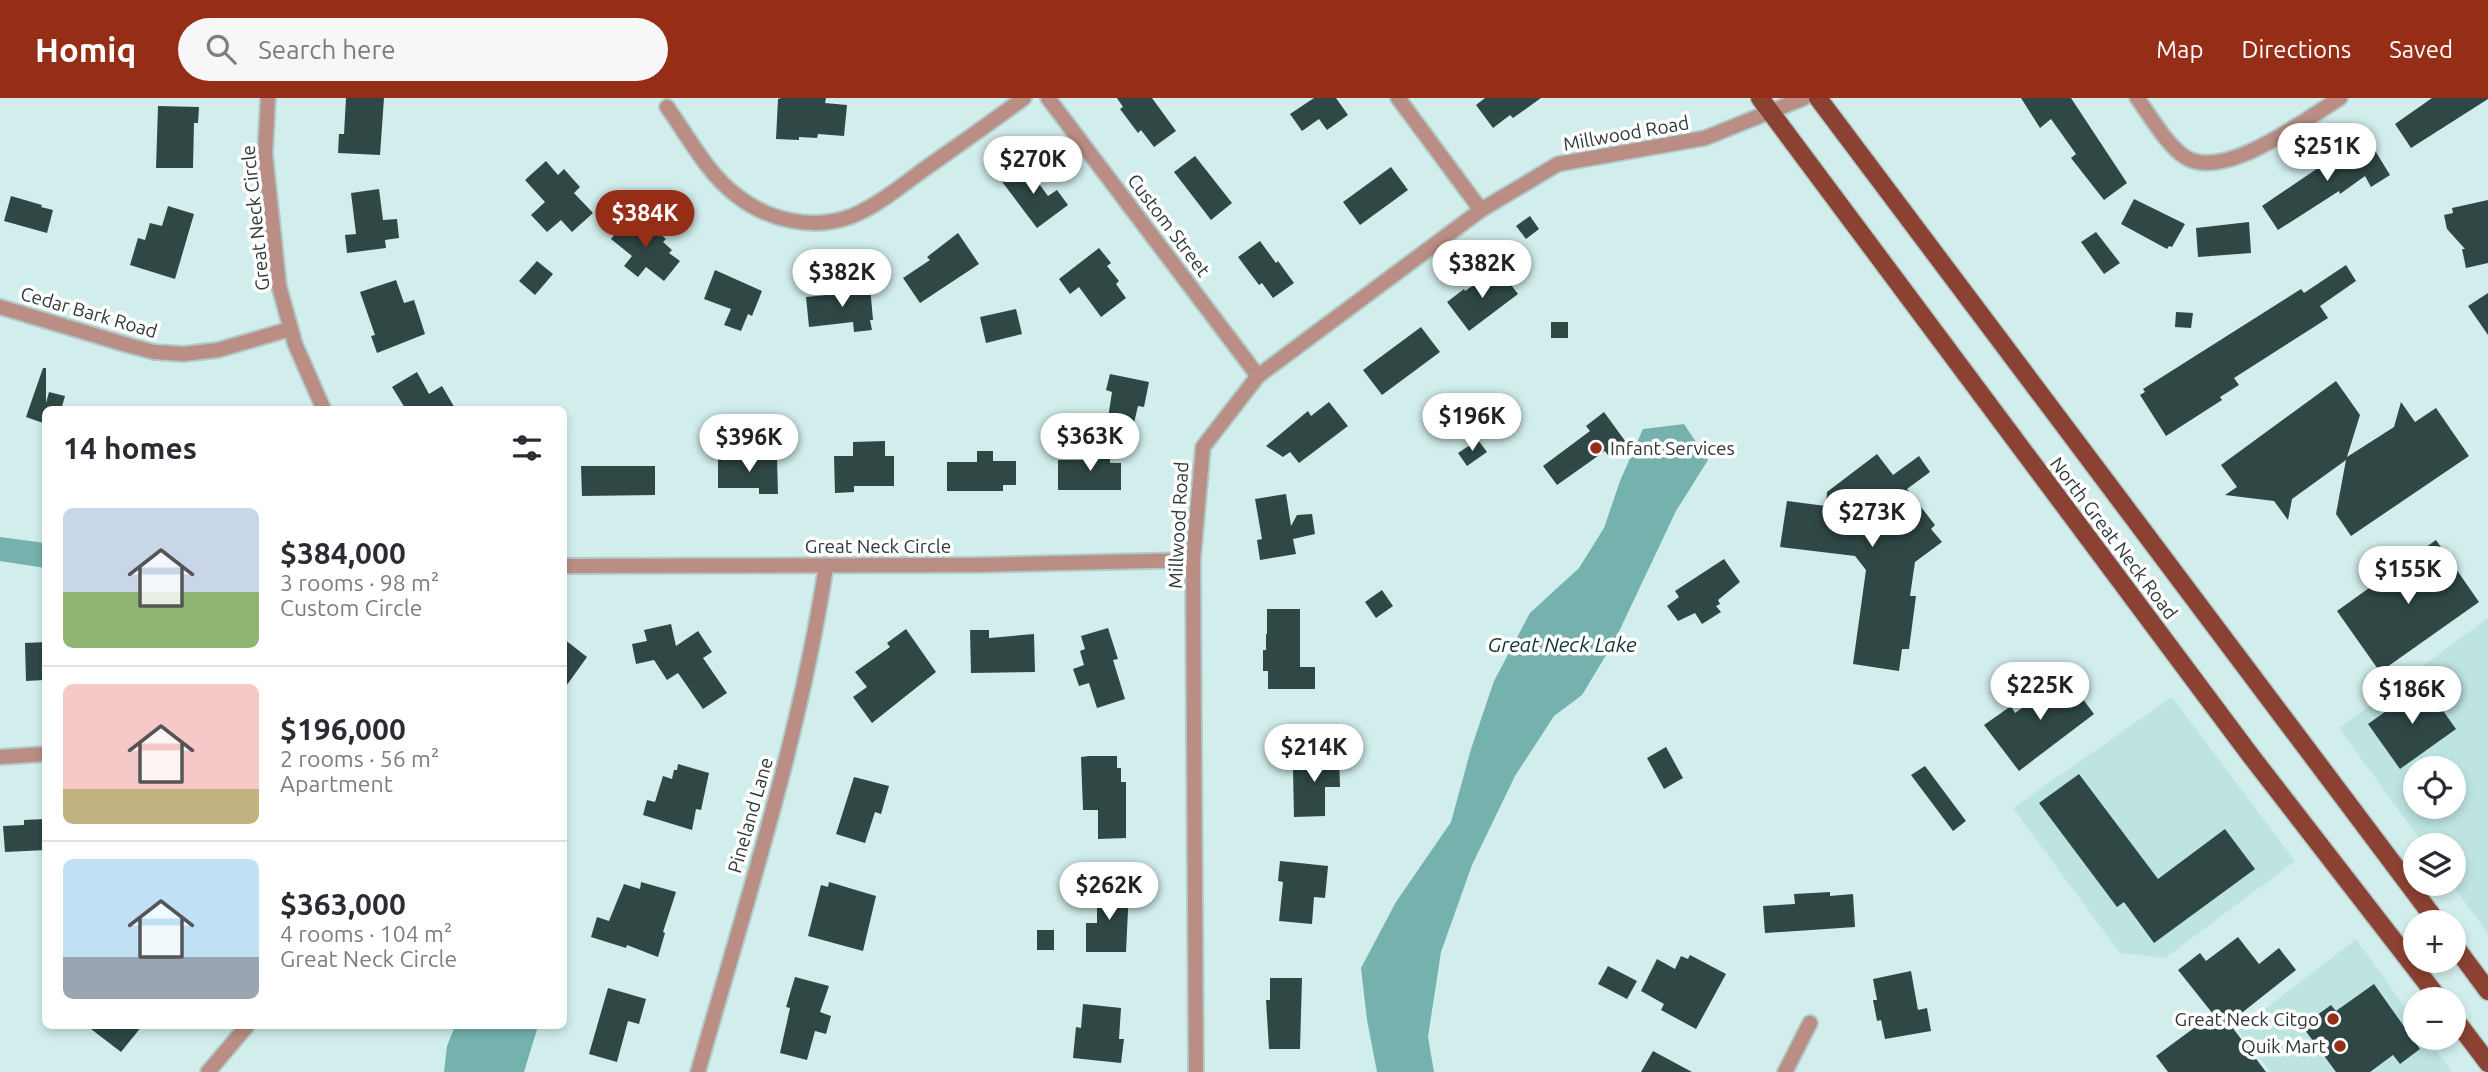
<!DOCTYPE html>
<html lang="en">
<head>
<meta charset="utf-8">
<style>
  body { margin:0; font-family:Ubuntu,sans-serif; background:#f7f7f7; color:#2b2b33; height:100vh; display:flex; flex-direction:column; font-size:26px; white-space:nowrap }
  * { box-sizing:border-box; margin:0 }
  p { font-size:23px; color:#7c7c81 }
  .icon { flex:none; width:38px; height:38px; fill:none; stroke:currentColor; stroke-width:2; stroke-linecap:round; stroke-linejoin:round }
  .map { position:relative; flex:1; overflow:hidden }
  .drawer { position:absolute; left:42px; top:308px; width:525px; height:623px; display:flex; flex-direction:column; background:#fff; border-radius:10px; box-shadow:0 4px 10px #0003 }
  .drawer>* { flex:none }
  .buttons { position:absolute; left:2403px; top:658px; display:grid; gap:14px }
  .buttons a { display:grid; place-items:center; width:63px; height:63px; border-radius:50%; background:#fff; box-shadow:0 4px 10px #0003; font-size:35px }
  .price { position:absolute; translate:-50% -60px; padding:0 16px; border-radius:24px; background:#fff; color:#222; font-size:23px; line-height:46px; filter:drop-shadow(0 2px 4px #0008) }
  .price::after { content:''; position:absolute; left:50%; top:42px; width:21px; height:16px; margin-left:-10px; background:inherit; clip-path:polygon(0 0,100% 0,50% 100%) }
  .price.current { background:#962d17; color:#fff }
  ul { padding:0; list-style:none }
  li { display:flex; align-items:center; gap:21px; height:175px; padding:0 21px }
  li+li { border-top:2px solid #e1e1e2 }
  li span { display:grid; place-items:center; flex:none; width:196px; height:140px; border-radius:10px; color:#555 }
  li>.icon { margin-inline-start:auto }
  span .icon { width:84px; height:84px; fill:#fffc; stroke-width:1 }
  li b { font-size:30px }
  h2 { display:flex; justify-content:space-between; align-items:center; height:84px; padding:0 21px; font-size:30px }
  header { display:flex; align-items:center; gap:42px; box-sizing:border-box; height:98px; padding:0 35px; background:#962d17; color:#fff }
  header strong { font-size:33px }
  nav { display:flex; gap:38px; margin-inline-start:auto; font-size:24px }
  .search { width:490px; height:63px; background:#f7f7f7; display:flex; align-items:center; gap:18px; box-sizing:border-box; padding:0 24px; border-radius:38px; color:#7c7c81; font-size:26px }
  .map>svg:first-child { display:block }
  .built { fill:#bde4e1; fill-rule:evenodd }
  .water { fill:#75b2ae }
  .building { fill:#2f4846 }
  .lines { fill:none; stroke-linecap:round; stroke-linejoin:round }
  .street-casing { stroke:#b0cac8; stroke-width:18 }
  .primary-casing { stroke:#b0cac8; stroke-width:21 }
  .street { stroke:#ba8e84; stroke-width:14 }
  .primary { stroke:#8c4232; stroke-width:18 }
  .poi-dot { fill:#962d17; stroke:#fff; stroke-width:2.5 }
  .labels { text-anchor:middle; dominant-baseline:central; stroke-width:7; stroke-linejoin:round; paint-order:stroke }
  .street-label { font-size:19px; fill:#2e3938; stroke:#fff }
  .poi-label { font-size:19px; fill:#2e3938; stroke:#fff; text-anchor:end }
  .water-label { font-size:21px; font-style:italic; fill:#143432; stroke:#fff }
</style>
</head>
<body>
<header>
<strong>Homiq</strong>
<div class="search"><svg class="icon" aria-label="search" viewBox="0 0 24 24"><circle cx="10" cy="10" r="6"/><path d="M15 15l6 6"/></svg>Search here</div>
<nav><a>Map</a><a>Directions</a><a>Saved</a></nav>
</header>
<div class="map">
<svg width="2488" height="974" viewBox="0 0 2488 974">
  <rect width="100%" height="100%" fill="#d1eeec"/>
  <g class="built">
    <path d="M 2488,520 L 2488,836 L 2452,786 L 2454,747 L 2424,747 L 2339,630 ZM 2415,670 L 2454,670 L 2454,709 L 2415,709 Z"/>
    <path d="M 2172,599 L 2295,763 L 2165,860 L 2120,855 L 2013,710 Z"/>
    <path d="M 2356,841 L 2415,923 L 2415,940 L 2427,940 L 2452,974 L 2271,974 L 2238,932 Z"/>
  </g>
  <g class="water">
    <path d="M 1684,326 L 1708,362 L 1676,413 L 1614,544 L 1582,597 L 1554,618 L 1515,678 L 1472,767 L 1441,854 L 1428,939 L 1434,974 L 1377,974 L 1367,922 L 1361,870 L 1396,804 L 1451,724 L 1471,651 L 1494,583 L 1530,515 L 1579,470 L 1604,430 L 1620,383 L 1643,331 Z"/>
    <path d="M 0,439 L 45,445 L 45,470 L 0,463 Z"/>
    <path d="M 455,928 L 538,928 L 524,974 L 444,974 L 447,948 Z"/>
  </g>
  <g class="building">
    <path d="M 346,0 L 384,0 L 380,57 L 338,55 L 339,36 L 344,36 Z"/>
    <path d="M 781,0 L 826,0 L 825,5 L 847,7 L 844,38 L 818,36 L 817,40 L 799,39 L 799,42 L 776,41 L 778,1 Z"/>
    <path d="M 1117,0 L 1152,0 L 1176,33 L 1154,49 L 1141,32 L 1138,35 L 1120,11 L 1123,9 Z"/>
    <path d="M 1314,0 L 1336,0 L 1348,17 L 1327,32 L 1319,21 L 1302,33 L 1290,16 Z"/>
    <path d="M 1485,0 L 1541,0 L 1513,20 L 1510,17 L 1493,30 L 1476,7 Z"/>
    <path d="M 2021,0 L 2071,0 L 2127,85 L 2104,102 L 2071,60 L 2076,56 L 2051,21 L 2040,30 Z"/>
    <path d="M 2432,0 L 2488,0 L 2488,1 L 2411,50 L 2395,26 Z"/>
    <path d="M 158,8 L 199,9 L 198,25 L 194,25 L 193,70 L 156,70 Z"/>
    <path d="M 2368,41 L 2390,77 L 2371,89 L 2365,78 L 2340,96 L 2339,93 L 2278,132 L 2262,108 L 2315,72 Z"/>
    <path d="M 1195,58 L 1232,105 L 1211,122 L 1174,74 Z"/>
    <path d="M 546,63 L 558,77 L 564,71 L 580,89 L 574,95 L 593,115 L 572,134 L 561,122 L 547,134 L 531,117 L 545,104 L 525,82 Z"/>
    <path d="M 1023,64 L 1048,98 L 1057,92 L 1068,107 L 1037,130 L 1000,81 Z"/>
    <path d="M 1391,69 L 1408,92 L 1360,127 L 1343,104 Z"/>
    <path d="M 379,91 L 383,122 L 397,121 L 399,140 L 385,142 L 386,150 L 347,155 L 345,137 L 356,136 L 351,95 Z"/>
    <path d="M 11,98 L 42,107 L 41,109 L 53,112 L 47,135 L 4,123 Z"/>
    <path d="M 2134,101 L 2185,126 L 2172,149 L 2169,148 L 2167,151 L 2121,126 Z"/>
    <path d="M 2488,102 L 2488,165 L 2466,170 L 2462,151 L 2465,151 L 2447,131 L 2444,117 L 2453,115 L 2452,110 Z"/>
    <path d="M 168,108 L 194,116 L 175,181 L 130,167 L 138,140 L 145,142 L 150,125 L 162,128 Z"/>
    <path d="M 630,118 L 646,131 L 649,127 L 666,141 L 663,144 L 672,152 L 669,155 L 680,163 L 664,183 L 646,169 L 638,179 L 624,168 L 632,158 L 611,141 Z"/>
    <path d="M 1530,118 L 1539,131 L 1526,141 L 1516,128 Z"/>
    <path d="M 2249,124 L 2251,155 L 2198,159 L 2196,130 Z"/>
    <path d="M 2096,134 L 2120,165 L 2104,176 L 2081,144 Z"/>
    <path d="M 958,135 L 979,166 L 920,205 L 903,180 L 930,162 L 927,159 Z"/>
    <path d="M 1260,143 L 1276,165 L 1278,163 L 1294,185 L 1273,200 L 1262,185 L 1259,187 L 1238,159 Z"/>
    <path d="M 1099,150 L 1111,165 L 1107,168 L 1119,183 L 1116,186 L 1126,200 L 1101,219 L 1079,189 L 1070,196 L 1059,181 Z"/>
    <path d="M 537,163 L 553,176 L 535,197 L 519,183 Z"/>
    <path d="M 2346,167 L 2356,183 L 2320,208 L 2328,220 L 2234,280 L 2239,287 L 2220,299 L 2222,302 L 2166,338 L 2140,297 L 2145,294 L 2143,291 L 2301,191 L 2304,195 Z"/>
    <path d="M 1499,171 L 1518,196 L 1469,233 L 1447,204 L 1464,191 L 1465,193 L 1478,184 L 1479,186 Z"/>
    <path d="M 715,172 L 762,193 L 752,218 L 748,216 L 741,233 L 724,227 L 731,211 L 704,201 Z"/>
    <path d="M 396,182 L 404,205 L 414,202 L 425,236 L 377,255 L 371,238 L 375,237 L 360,194 Z"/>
    <path d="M 870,188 L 873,222 L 870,222 L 872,232 L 854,234 L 853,224 L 809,229 L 806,199 L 847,195 L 847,191 Z"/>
    <path d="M 2488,195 L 2488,237 L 2468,208 Z"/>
    <path d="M 1016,211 L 1022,236 L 986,245 L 980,219 Z"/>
    <path d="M 2176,214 L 2193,215 L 2191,230 L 2175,229 Z"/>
    <rect x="1551" y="224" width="17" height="16"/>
    <path d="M 1421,229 L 1440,254 L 1382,297 L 1363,272 Z"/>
    <path d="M 43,270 L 46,270 L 46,305 L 49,294 L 65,298 L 61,312 L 46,312 L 46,326 L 26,319 Z"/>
    <path d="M 417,274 L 429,296 L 442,288 L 456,312 L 402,312 L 405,310 L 392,289 Z"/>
    <path d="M 1110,276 L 1149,284 L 1144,309 L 1138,308 L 1134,325 L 1108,320 L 1112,294 L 1106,292 Z"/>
    <path d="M 2336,283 L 2360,317 L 2347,359 L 2394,329 L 2401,304 L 2415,324 L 2436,310 L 2469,358 L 2351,438 L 2336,416 L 2346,362 L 2292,401 L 2288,422 L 2274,403 L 2225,397 L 2237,389 L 2221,367 Z"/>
    <path d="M 1329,304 L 1348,328 L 1299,365 L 1290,354 L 1283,359 L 1266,348 L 1308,313 L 1311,318 Z"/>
    <path d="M 1604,314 L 1628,347 L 1610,360 L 1605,353 L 1557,387 L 1543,368 L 1590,333 L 1586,328 Z"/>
    <path d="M 1478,342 L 1487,354 L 1467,368 L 1458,355 Z"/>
    <path d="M 885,343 L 885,358 L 894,358 L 894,388 L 854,388 L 854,394 L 835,395 L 834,358 L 853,358 L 853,344 Z"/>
    <path d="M 1092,349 L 1110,349 L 1110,365 L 1121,365 L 1121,392 L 1058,392 L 1058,362 L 1092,362 Z"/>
    <path d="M 977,353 L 993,353 L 993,363 L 1016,363 L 1016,387 L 1003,387 L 1003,393 L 947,393 L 947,364 L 977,364 Z"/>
    <path d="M 1877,356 L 1893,377 L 1919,358 L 1930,374 L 1907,391 L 1935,427 L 1931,431 L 1942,444 L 1915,464 L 1910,498 L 1916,498 L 1909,551 L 1902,551 L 1899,573 L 1853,566 L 1866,472 L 1855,458 L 1780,449 L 1787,403 L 1826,408 L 1827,394 Z"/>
    <path d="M 758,360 L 777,360 L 778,396 L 759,396 L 759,390 L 718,390 L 718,361 Z"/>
    <path d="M 581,368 L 655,368 L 655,397 L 582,398 Z"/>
    <path d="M 1286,396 L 1291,428 L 1297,417 L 1312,416 L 1315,436 L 1293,441 L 1296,456 L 1260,462 L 1257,442 L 1262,441 L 1255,401 Z"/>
    <path d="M 2436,442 L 2479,504 L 2380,574 L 2337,513 Z"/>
    <path d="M 1724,461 L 1740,484 L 1718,502 L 1720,506 L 1716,508 L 1721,514 L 1702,526 L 1695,515 L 1678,523 L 1667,508 L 1679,499 L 1675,493 Z"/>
    <path d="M 1382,492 L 1393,508 L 1376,520 L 1365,504 Z"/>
    <path d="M 1267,511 L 1300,511 L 1300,569 L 1315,569 L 1315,591 L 1268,591 L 1268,573 L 1263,573 L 1263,552 L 1266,552 L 1266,536 L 1267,536 Z"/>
    <path d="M 671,526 L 676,548 L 698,533 L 712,554 L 703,560 L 727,595 L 703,611 L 678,575 L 667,582 L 654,562 L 636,566 L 632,546 L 647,543 L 644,532 Z"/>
    <path d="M 1108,530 L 1118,561 L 1113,562 L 1125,601 L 1097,610 L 1089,585 L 1079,588 L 1073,571 L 1084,567 L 1080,553 L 1085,551 L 1081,538 Z"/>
    <path d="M 906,531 L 936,574 L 872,625 L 853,599 L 867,589 L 855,574 L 890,549 L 887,545 Z"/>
    <path d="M 970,532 L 989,532 L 989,540 L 1034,536 L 1035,574 L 971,575 Z"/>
    <path d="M 564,541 L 587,559 L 564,591 Z"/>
    <path d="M 46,544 L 44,582 L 26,583 L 25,545 Z"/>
    <path d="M 2062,573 L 2094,616 L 2019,673 L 1984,627 L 2011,608 L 2015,615 L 2043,595 L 2039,590 Z"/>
    <path d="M 2424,586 L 2456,631 L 2400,671 L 2368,626 Z"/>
    <path d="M 1666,649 L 1683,680 L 1664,691 L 1647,660 Z"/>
    <path d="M 1339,657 L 1340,689 L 1325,689 L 1325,718 L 1294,719 L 1293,671 L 1299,671 L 1299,658 Z"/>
    <path d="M 1089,658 L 1117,658 L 1117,670 L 1121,670 L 1121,684 L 1126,684 L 1126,740 L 1098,741 L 1098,712 L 1083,712 L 1081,659 Z"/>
    <path d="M 678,666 L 709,675 L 701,712 L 696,711 L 692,732 L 643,717 L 647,702 L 655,704 L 663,678 L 672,681 L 674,672 L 677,672 Z"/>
    <path d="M 1925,668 L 1966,723 L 1953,733 L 1911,677 Z"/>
    <path d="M 2079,676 L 2158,781 L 2225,731 L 2255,771 L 2154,845 L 2124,804 L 2117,809 L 2039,705 Z"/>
    <path d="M 854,679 L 889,688 L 881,716 L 875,714 L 865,745 L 836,736 Z"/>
    <path d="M 46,721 L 46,752 L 5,754 L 3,728 L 24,727 L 24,722 Z"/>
    <path d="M 1280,763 L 1328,768 L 1325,800 L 1314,799 L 1312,826 L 1279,823 L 1283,784 L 1278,783 Z"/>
    <path d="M 641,784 L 676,794 L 663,834 L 665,835 L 658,859 L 627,847 L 626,850 L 591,839 L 597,819 L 609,823 L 624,786 L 640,791 Z"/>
    <path d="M 829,784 L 876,798 L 863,853 L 808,838 L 821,787 L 828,789 Z"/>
    <path d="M 1097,791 L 1129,791 L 1126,854 L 1086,854 L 1086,825 L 1097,825 Z"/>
    <path d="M 1830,794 L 1830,798 L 1853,796 L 1855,829 L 1765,835 L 1763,808 L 1795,806 L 1794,796 Z"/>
    <rect x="1037" y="832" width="17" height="20"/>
    <path d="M 2238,839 L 2259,866 L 2279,850 L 2296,872 L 2229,925 L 2266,974 L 2168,974 L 2156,958 L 2213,916 L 2178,872 L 2200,855 L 2206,863 Z"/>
    <path d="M 1690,857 L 1726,876 L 1696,931 L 1661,912 L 1664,906 L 1641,893 L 1657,861 L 1675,871 L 1681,858 L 1688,861 Z"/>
    <path d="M 1608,868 L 1637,883 L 1627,901 L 1598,886 Z"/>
    <path d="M 1911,873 L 1918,912 L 1927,910 L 1931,933 L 1885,941 L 1881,922 L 1877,923 L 1873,902 L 1877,902 L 1873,881 Z"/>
    <path d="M 795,879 L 829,888 L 820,914 L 831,918 L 826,936 L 815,933 L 807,962 L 780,955 L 790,910 L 786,909 Z"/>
    <path d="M 1270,880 L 1302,880 L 1300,951 L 1269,951 L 1266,902 L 1270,902 Z"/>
    <path d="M 2374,886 L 2420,951 L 2400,966 L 2393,957 L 2370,974 L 2336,974 L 2302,928 L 2331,907 L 2336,913 Z"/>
    <path d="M 608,890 L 646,901 L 639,926 L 628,923 L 617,964 L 589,956 Z"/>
    <path d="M 1083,906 L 1121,910 L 1119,941 L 1124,941 L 1121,965 L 1073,960 L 1076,929 L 1081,930 Z"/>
    <path d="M 87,928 L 142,928 L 121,954 Z"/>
    <path d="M 1653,953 L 1692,974 L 1641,974 Z"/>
  </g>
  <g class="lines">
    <defs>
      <g id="street">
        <path d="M 268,0 L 265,56 L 279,188 L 295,246 L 324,312"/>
        <path d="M 1048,0 L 1258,278"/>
        <path d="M 1398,0 L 1481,112"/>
        <path d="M 2137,0 C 2150,17 2167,48 2185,59 C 2224,84 2306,21 2340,0"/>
        <path d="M 667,9 C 688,38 707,75 736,97 C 767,122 813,133 852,118 C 881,106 907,83 933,65 C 963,44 994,22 1024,0"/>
        <path d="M 0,209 L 131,248 L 154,254 L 183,256 L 218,252 L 290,231"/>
        <path d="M 564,468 L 976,467 L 1193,462"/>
        <path d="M 0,659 L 46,656"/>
        <path d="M 208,974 L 247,928"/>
        <path d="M 698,974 C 745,807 800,640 826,468"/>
        <path d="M 1196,974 L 1193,462 L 1203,349 L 1258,278 L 1481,112 L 1558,66 L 1705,40 L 1804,0"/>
        <path d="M 1785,974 L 1810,925"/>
      </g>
      <g id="primary">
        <path d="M 1760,0 L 2251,658 L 2439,901"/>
        <path d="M 1818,0 L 2437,824"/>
        <path d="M 2454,847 L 2488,893"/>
        <path d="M 2454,920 L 2488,965"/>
      </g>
    </defs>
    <use href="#street" class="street-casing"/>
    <use href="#primary" class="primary-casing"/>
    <use href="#street" class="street"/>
    <use href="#primary" class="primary"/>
  </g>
  <g class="poi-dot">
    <circle cx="1596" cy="350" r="7"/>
    <circle cx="2333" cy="921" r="7"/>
    <circle cx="2340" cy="948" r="7"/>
  </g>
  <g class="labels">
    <g class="street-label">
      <text transform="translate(1626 35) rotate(-10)">Millwood Road</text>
      <text transform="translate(255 120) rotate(-96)">Great Neck Circle</text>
      <text transform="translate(1169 127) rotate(53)">Custom Street</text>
      <text transform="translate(89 214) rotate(16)">Cedar Bark Road</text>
      <text transform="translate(1178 427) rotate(-87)">Millwood Road</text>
      <text transform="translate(2114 440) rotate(53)">North Great Neck Road</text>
      <text x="878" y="448">Great Neck Circle</text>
      <text transform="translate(750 717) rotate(-74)">Pineland Lane</text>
    </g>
    <g class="poi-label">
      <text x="1610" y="350" text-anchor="start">Infant Services</text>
      <text x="2319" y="921">Great Neck Citgo</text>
      <text x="2326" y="948">Quik Mart</text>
    </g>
    <g class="water-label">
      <text x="1562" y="546">Great Neck Lake</text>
    </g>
  </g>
</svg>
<div class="buttons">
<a><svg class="icon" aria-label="locate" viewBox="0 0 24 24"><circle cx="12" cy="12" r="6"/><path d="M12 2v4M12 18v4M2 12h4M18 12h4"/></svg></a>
<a><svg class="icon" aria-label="layers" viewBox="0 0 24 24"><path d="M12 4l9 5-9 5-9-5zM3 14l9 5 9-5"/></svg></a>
<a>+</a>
<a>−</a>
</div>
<b class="price" style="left:2327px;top:85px">$251K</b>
<b class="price" style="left:1033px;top:98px">$270K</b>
<b class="price current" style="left:645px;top:152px">$384K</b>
<b class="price" style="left:1482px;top:202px">$382K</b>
<b class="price" style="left:842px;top:211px">$382K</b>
<b class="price" style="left:1472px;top:355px">$196K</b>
<b class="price" style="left:1090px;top:375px">$363K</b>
<b class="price" style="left:749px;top:376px">$396K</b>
<b class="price" style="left:1872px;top:451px">$273K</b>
<b class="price" style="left:2408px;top:508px">$155K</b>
<b class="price" style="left:2040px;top:624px">$225K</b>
<b class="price" style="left:2412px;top:628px">$186K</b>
<b class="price" style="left:1314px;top:686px">$214K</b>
<b class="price" style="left:1109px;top:824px">$262K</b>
<section class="drawer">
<h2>14 homes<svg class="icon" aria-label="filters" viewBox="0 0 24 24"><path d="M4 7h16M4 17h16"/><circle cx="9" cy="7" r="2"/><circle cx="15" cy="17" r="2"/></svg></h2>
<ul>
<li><span style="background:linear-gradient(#c9d6e8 60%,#8fb573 0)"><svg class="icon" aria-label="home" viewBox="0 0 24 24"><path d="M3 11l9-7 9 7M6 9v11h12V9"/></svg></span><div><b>$384,000</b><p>3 rooms · 98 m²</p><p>Custom Circle</p></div></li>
<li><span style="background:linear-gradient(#f6c9c9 75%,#c2b280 0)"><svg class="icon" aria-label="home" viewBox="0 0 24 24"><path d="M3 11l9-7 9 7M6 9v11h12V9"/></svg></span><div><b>$196,000</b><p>2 rooms · 56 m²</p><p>Apartment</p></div></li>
<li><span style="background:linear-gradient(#bfe0f5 70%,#9aa5b1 0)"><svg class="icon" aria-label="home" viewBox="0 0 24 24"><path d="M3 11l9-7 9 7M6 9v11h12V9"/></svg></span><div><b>$363,000</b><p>4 rooms · 104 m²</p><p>Great Neck Circle</p></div></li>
</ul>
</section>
</div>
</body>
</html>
